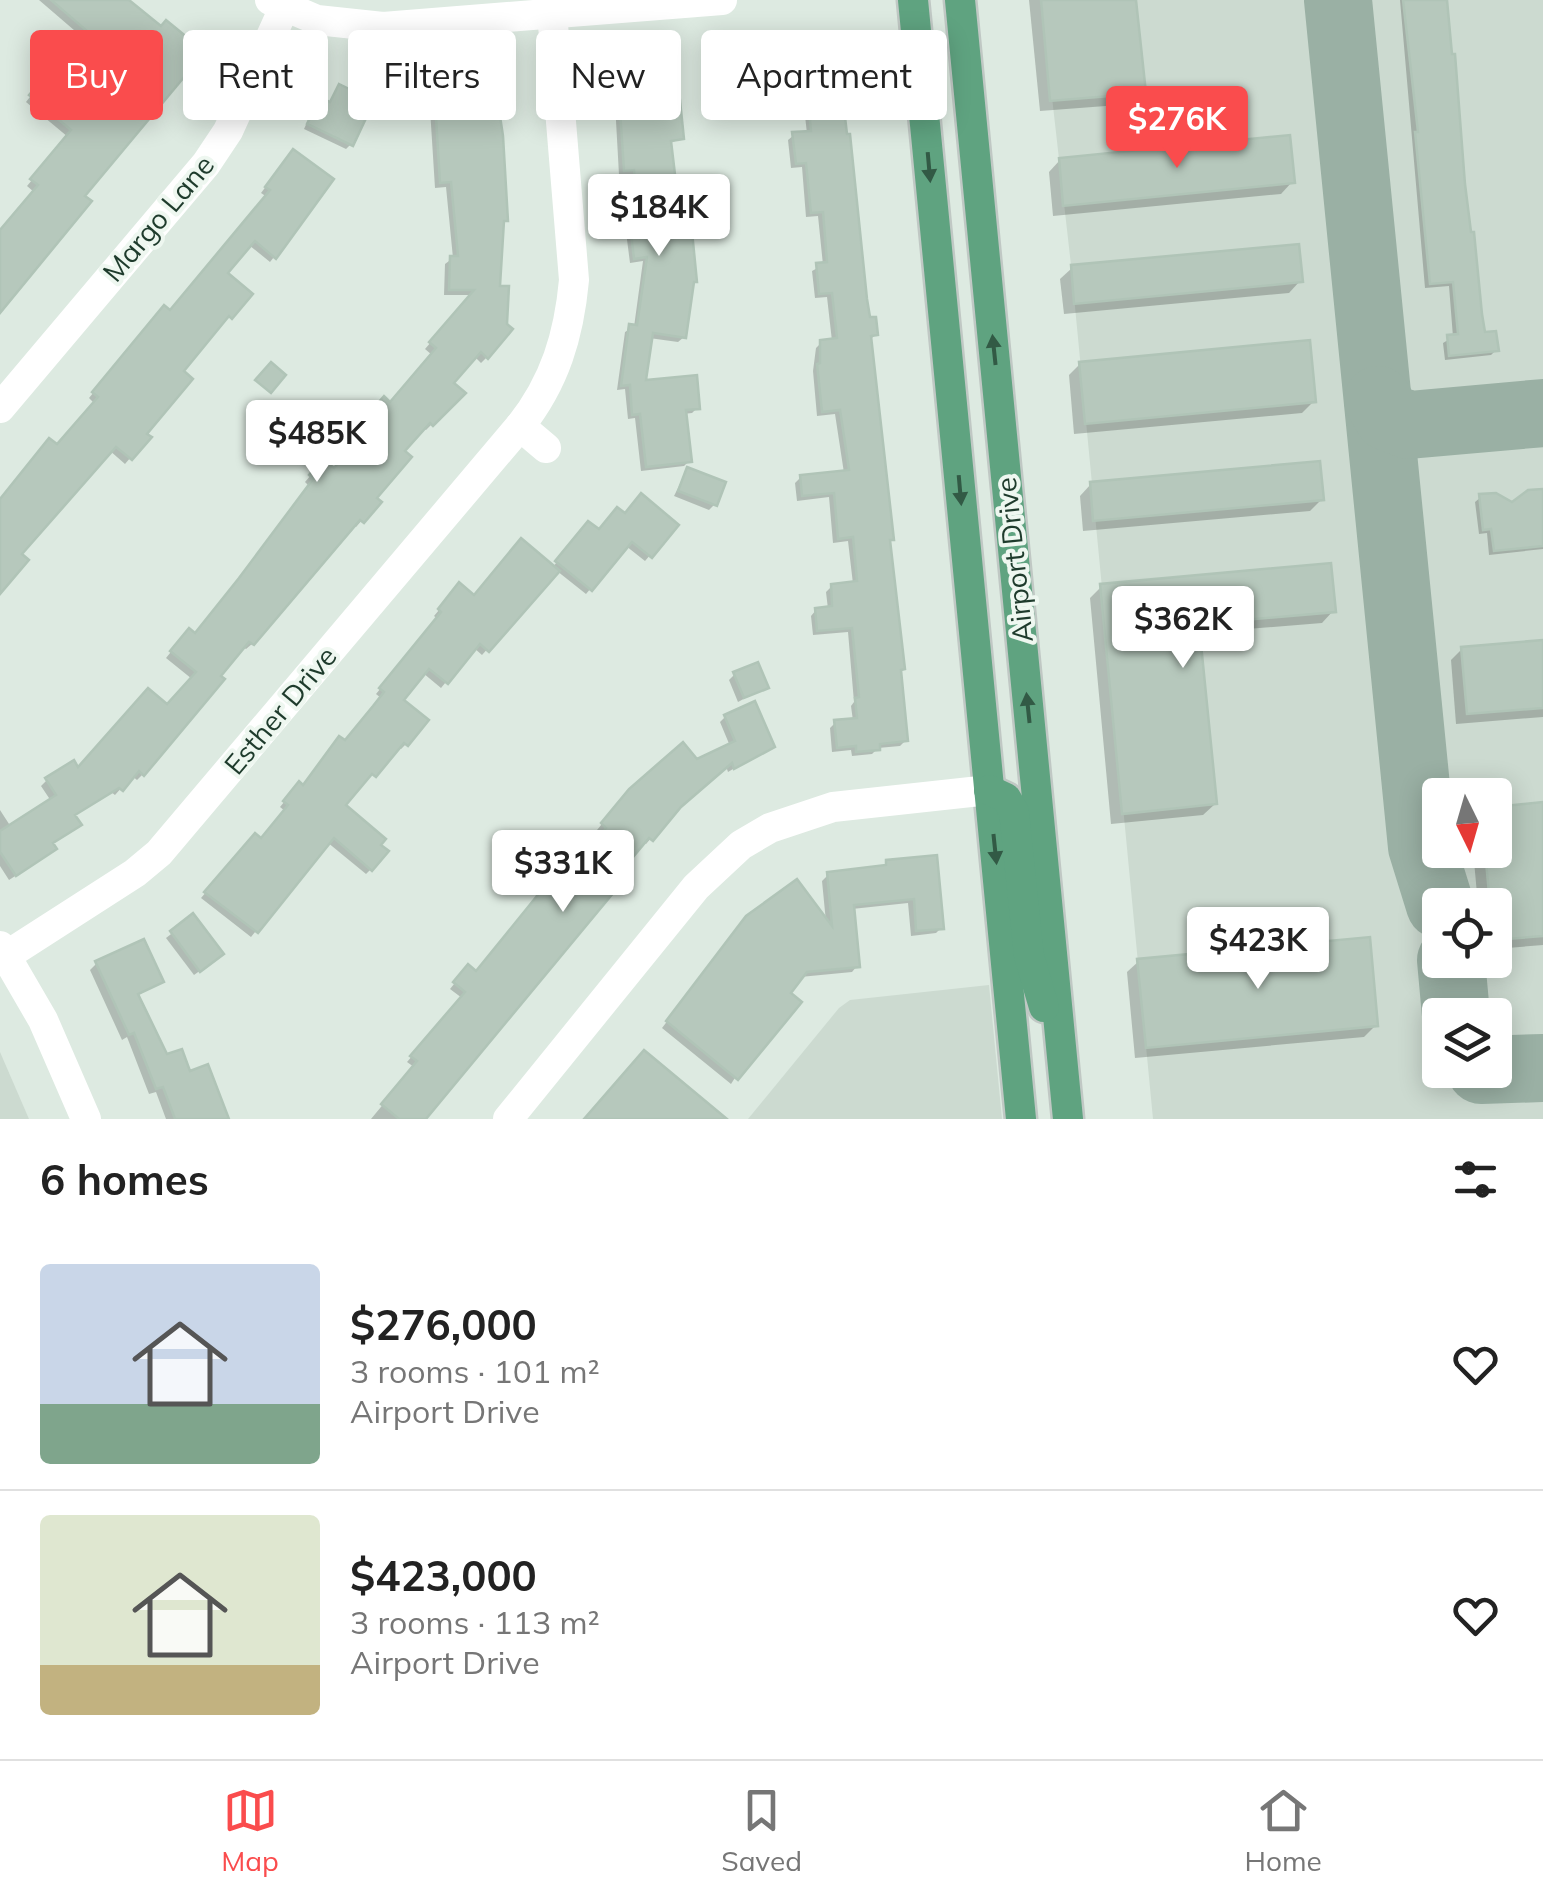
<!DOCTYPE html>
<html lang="en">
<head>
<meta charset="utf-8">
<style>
  body { margin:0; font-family:Mulish,sans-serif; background:#f6f6f6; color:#222; height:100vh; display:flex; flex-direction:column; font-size:38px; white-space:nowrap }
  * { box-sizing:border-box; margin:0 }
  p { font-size:32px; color:#767676 }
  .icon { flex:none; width:55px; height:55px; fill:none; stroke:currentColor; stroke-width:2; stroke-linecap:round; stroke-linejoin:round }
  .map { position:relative; height:1119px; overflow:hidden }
  .panel { display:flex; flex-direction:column; background:#fff; flex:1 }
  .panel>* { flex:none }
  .guide { position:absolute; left:30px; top:30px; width:1000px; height:90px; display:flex; gap:20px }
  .needle { width:65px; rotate:175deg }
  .controls { position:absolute; left:1422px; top:778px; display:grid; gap:20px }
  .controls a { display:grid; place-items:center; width:90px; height:90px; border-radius:10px; background:#fff; box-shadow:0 5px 25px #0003; font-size:50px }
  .price { position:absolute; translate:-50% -85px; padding:0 22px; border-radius:10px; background:#fff; color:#222; font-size:32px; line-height:65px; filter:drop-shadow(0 2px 5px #0008) }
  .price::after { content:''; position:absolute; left:50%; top:60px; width:30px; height:22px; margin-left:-15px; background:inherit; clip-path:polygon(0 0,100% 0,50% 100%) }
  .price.selected { background:#fa4c4d; color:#fff }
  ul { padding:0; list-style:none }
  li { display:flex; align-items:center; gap:30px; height:250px; padding:0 40px }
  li+li { border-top:2px solid #e0e0e0 }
  li span { display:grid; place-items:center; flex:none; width:280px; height:200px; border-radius:10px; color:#555 }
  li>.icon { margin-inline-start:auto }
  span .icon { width:120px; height:120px; fill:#fffc; stroke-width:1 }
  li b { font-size:42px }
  h2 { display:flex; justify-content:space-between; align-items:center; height:120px; padding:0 40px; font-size:42px }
  .pill { padding:0 35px; border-radius:10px; background:#fff; box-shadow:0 5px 25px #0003; font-size:35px; line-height:90px }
  .pill.selected { background:#fa4c4d; color:#fff }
  .dock { display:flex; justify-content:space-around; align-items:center; height:140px; border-top:2px solid #e0e0e0; background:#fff; font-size:28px; color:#767676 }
  .dock a { display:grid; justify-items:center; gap:5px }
  .dock .selected { color:#fa4c4d }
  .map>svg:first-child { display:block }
  .built { fill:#ccdad0; fill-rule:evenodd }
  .shadow { fill:#0003 }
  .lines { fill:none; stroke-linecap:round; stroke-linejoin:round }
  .taxiway { stroke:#9ab0a4; stroke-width:68 }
  .building { fill:#b6c8bc; stroke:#b0c4b7; stroke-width:2.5 }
  .major-casing { stroke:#c0c8c4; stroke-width:35 }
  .minor { stroke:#fff; stroke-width:30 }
  .major { stroke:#5fa380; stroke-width:30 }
  .oneway { fill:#325a45 }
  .labels { text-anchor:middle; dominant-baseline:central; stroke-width:8; stroke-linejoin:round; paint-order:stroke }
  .street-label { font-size:28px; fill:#1e3b2c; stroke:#eef7f0 }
</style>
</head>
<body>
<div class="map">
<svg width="1543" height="1119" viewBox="0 0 1543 1119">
  <rect width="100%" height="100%" fill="#ddeae1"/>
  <g class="built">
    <path d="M 1041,0 L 1543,0 L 1543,1119 L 1153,1119 L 1071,265 ZM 1440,795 L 1495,795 L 1495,850 L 1440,850 ZM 1440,905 L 1495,905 L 1495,960 L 1440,960 ZM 1440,1015 L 1495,1015 L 1495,1070 L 1440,1070 Z"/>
    <path d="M 989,985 L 1002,1119 L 748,1119 L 839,1008 L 850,1000 Z"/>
    <path d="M 0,1052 L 29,1119 L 0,1119 Z"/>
  </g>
  <g class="shadow">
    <path d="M 39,0 L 126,0 L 161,29 L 201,53 L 81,196 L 0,309 L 0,233 L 34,192 L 27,186 L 68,137 L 26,102 L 40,84 L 93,118 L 125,108 L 156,71 L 117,39 L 103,55 Z"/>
    <path d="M 1029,0 L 1134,0 L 1143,92 L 1132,104 L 1040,111 Z"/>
    <path d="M 1400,0 L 1446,0 L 1469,235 L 1483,335 L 1496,350 L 1491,355 L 1445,360 L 1443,343 L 1453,337 L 1449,286 L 1425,288 Z"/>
    <path d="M 836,49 L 864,300 L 876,334 L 869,341 L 905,741 L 900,746 L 878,748 L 872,754 L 852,756 L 851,750 L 832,752 L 830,728 L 835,723 L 853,721 L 851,706 L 854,702 L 848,632 L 813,635 L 811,616 L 816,610 L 828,609 L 826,592 L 832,586 L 853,584 L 848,541 L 833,543 L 829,497 L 797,501 L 795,483 L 801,477 L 844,473 L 835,414 L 817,416 L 813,371 L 816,348 L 821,343 L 832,341 L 827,297 L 815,298 L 812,271 L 823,265 L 818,216 L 806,217 L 802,167 L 791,168 L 788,140 L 794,135 L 807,134 L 801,79 L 763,82 L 761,63 L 766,58 Z"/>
    <path d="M 628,70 L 681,138 L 669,144 L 684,337 L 678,342 L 649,338 L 644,383 L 697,408 L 692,413 L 683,414 L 689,461 L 684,466 L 641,471 L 635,418 L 628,419 L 625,389 L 617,390 L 625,332 L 634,327 L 643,261 L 630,263 L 625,224 L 635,218 L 630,174 L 619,175 L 615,103 L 626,97 L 623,75 Z"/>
    <path d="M 339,87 L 351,144 L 346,149 L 304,129 L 315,105 L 320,100 L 328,104 Z"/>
    <path d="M 435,87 L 506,220 L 501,225 L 487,357 L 481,363 L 474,356 L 451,383 L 463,393 L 426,430 L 423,427 L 402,451 L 373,498 L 378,502 L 356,527 L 353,524 L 252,644 L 246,649 L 242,646 L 143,774 L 137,780 L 132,776 L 115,795 L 111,792 L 73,816 L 73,830 L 51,844 L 48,855 L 9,880 L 0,866 L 0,810 L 11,827 L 51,801 L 41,786 L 47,780 L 78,770 L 167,707 L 192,679 L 166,658 L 183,637 L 194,636 L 234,587 L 309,486 L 305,482 L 317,468 L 334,471 L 367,434 L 359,427 L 384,400 L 390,405 L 432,355 L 425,349 L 472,295 L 444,295 L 445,264 L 453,258 L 446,187 L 435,188 L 429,93 Z"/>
    <path d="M 288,157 L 274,257 L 270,262 L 249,245 L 225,274 L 230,317 L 224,321 L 180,372 L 144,434 L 148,437 L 125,464 L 109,450 L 18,554 L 0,590 L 0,499 L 56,447 L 95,404 L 89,398 L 159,313 L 170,313 L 267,197 L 261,193 Z"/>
    <path d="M 1060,160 L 1292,182 L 1281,194 L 1053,216 L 1049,172 Z"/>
    <path d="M 1072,268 L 1300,281 L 1289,293 L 1064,314 L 1060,279 Z"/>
    <path d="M 1080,364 L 1313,402 L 1302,413 L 1074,434 L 1069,375 Z"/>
    <path d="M 687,470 L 714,505 L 709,510 L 674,496 Z"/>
    <path d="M 1091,484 L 1322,499 L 1310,511 L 1083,531 L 1080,496 Z"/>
    <path d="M 1543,491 L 1543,549 L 1489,555 L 1487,533 L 1479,534 L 1475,502 L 1481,497 L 1513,504 Z"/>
    <path d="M 624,516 L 676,525 L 645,561 L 626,546 L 586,594 L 557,571 L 482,655 L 474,648 L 441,688 L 423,673 L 400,700 L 406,744 L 401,749 L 398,747 L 343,806 L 371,869 L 366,874 L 327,842 L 251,937 L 201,898 L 255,836 L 260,841 L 285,811 L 280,807 L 294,790 L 303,787 L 381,698 L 376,694 L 438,619 L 434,616 L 455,591 L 474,598 L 552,568 L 584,529 L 598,532 Z"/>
    <path d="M 1101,587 L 1333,611 L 1322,623 L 1197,633 L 1215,804 L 1203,815 L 1111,824 L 1090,598 Z"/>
    <path d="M 1543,642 L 1543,717 L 1456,724 L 1451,660 L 1462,649 Z"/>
    <path d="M 735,674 L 766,687 L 738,702 L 729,680 Z"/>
    <path d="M 725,717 L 772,746 L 728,772 L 726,766 L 677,808 L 646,844 L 642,842 L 423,1119 L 371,1119 L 414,1067 L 407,1062 L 462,998 L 450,989 L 463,973 L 476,974 L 538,897 L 525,887 L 536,875 L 549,876 L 582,861 L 603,834 L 597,830 L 624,797 L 730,746 L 720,722 Z"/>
    <path d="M 1543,805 L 1543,945 L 1495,949 L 1495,905 L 1478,905 L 1473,850 L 1495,850 L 1495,809 Z"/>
    <path d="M 887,862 L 941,928 L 936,933 L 911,936 L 908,903 L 852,909 L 857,966 L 852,972 L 800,977 L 731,1084 L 662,1028 L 741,925 L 826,922 L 822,881 L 828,875 L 881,868 Z"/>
    <path d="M 193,917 L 216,959 L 194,975 L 166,938 Z"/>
    <path d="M 1139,961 L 1375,1026 L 1364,1037 L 1135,1058 L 1127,972 Z"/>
    <path d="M 97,963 L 161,981 L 137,996 L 166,1058 L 188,1074 L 226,1119 L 166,1119 L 156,1092 L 149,1094 L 127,1037 L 122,1040 L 90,970 Z"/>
  </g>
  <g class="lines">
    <g class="taxiway">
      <path d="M 1338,0 L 1422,847 L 1440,905"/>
      <path d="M 1378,400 L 1388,417 L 1409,425 L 1543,413"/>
      <path d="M 1451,960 L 1456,1015"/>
      <path d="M 1481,1070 L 1543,1068"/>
    </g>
  </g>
  <g class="building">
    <path d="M 51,0 L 129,0 L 161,26 L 166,20 L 205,52 L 85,196 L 92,201 L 0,313 L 0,230 L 38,185 L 30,179 L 71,130 L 29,95 L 46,75 L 93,114 L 113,95 L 125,105 L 160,64 L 124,34 L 110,51 Z"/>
    <path d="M 1041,0 L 1136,0 L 1146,93 L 1050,101 Z"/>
    <path d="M 1403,0 L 1447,0 L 1452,54 L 1455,54 L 1465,184 L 1471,232 L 1474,232 L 1482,314 L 1485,332 L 1496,331 L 1499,351 L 1449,356 L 1447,335 L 1458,334 L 1453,282 L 1430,284 L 1415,132 L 1418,132 Z"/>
    <path d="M 838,46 L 841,71 L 844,71 L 846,92 L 842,92 L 847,134 L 850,134 L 867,299 L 870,317 L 876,317 L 878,335 L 871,336 L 894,540 L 890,540 L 905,669 L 901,670 L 908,741 L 880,744 L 880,750 L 856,752 L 856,746 L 837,748 L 834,720 L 857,718 L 855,698 L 859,697 L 852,628 L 817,631 L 815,608 L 832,606 L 831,584 L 857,581 L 853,537 L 838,539 L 834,493 L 802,496 L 800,475 L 849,470 L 840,410 L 822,412 L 817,364 L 820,363 L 820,340 L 837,338 L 832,293 L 819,294 L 816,263 L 827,262 L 823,212 L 811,213 L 806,163 L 796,164 L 792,132 L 811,131 L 806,74 L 767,78 L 765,56 Z"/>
    <path d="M 676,62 L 684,139 L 671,141 L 676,183 L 687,181 L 697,282 L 694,282 L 686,338 L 653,333 L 646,380 L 697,375 L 700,409 L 686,410 L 692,462 L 646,467 L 640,414 L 632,415 L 630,385 L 621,386 L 629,324 L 637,325 L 647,257 L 634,259 L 629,217 L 639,215 L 634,170 L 624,171 L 619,95 L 630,94 L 627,68 Z"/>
    <path d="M 486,80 L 488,104 L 498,103 L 503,136 L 508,221 L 504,221 L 500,286 L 509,286 L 507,324 L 513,329 L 488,359 L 481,352 L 454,383 L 466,393 L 433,426 L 430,423 L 405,451 L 412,457 L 377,498 L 382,502 L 364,523 L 360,520 L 254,645 L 249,642 L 221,676 L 225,679 L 144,776 L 139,771 L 123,791 L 119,788 L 75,815 L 82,825 L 53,843 L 57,849 L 16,876 L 0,852 L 0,831 L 56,795 L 45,778 L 74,760 L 78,767 L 148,688 L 167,704 L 196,672 L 170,651 L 189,628 L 195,633 L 239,578 L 313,479 L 309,475 L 323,459 L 334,468 L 370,426 L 363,420 L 384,396 L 390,402 L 436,348 L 429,342 L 474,290 L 449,290 L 450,256 L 458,256 L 451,182 L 440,183 L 434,85 Z"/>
    <path d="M 339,84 L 374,101 L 353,146 L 307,124 L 320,97 L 330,102 Z"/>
    <path d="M 1290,135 L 1295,183 L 1063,206 L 1059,158 Z"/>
    <path d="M 293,149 L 334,179 L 276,259 L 255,241 L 228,273 L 253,294 L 232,319 L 229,316 L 184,371 L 193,379 L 147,434 L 152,437 L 132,460 L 116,447 L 22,554 L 29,560 L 0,594 L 0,499 L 49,438 L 57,444 L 98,397 L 92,392 L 164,305 L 170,310 L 270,190 L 265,187 Z"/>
    <path d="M 1299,244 L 1303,282 L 1074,304 L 1071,265 Z"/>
    <path d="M 1310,340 L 1316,402 L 1085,424 L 1079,362 Z"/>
    <path d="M 271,362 L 286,375 L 271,393 L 255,380 Z"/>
    <path d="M 1320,461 L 1324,500 L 1093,521 L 1090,482 Z"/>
    <path d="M 687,467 L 726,482 L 717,506 L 678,491 Z"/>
    <path d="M 1543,489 L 1543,546 L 1494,551 L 1491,529 L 1483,530 L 1479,494 L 1496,493 L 1512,502 L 1528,490 Z"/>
    <path d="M 641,493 L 679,525 L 652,558 L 632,542 L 592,591 L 555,561 L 588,521 L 599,529 L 617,507 L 625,513 Z"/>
    <path d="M 521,538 L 560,571 L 489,652 L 480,644 L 448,684 L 429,669 L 404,700 L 429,720 L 408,746 L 404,743 L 376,777 L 372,774 L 346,805 L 386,839 L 381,845 L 389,851 L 372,871 L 334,838 L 258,933 L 204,892 L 255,833 L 261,838 L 288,805 L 283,801 L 299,781 L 303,785 L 339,736 L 345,740 L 373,706 L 384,692 L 379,688 L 441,612 L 438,609 L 459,582 L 474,595 Z"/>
    <path d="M 1331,563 L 1336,612 L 1199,624 L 1217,804 L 1122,814 L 1100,584 Z"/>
    <path d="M 1543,640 L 1543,708 L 1467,714 L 1461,647 Z"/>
    <path d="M 758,662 L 769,688 L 744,698 L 733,672 Z"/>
    <path d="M 755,701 L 775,747 L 734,769 L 732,763 L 681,807 L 653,841 L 649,838 L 623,869 L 626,872 L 616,884 L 619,886 L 426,1119 L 399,1119 L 381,1104 L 417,1061 L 410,1056 L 465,992 L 453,982 L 468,964 L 476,971 L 541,891 L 528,881 L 540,866 L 549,873 L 570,848 L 583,858 L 606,828 L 601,823 L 629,789 L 683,742 L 697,759 L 735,741 L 724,715 Z"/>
    <path d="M 1543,802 L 1543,936 L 1495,940 L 1495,905 L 1490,905 L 1485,850 L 1495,850 L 1495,807 Z"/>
    <path d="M 937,855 L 944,929 L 916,931 L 914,899 L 854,905 L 860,967 L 807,972 L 791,993 L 802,1002 L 738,1080 L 666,1021 L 746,916 L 797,879 L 832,926 L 827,872 L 886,865 L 886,860 Z"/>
    <path d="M 193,913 L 224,954 L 200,972 L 170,931 Z"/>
    <path d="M 1370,937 L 1378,1026 L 1146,1048 L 1137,959 Z"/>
    <path d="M 144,939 L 164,982 L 138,994 L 167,1054 L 182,1049 L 190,1071 L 208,1064 L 229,1119 L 175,1119 L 163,1087 L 156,1089 L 134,1033 L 129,1035 L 95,961 Z"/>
    <path d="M 644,1050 L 727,1119 L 584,1119 Z"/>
  </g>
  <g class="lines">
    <defs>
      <g id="major">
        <path d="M 913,0 L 1021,1119"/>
        <path d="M 960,0 L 1068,1119"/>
        <path d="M 989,790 L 1006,798 L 1014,812 L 1029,956 L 1044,1007"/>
      </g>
    </defs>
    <use href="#major" class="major-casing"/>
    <g class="minor">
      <path d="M 270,0 L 317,20 L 383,27 L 722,0"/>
      <path d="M 0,408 L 206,164 L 228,131 L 284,8"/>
      <path d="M 520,426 L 546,448"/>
      <path d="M 0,946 L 43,1020 L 86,1119"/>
      <path d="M 6,956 L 135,873 L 159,853 L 520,426 C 555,382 569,335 574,280 L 551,0"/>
      <path d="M 508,1119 L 696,887 L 741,845 L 770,828 L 833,807 L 989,790"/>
    </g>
    <use href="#major" class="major"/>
  </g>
  <defs><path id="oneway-solid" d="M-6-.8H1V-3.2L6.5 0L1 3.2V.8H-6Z" transform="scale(2.5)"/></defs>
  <g class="oneway">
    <use href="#oneway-solid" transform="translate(929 167) rotate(85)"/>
    <use href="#oneway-solid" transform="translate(994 350) rotate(-96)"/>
    <use href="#oneway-solid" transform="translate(960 490) rotate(85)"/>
    <use href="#oneway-solid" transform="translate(1028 708) rotate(-96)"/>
    <use href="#oneway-solid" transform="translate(995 849) rotate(84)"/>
  </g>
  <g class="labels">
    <g class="street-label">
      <text transform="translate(158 218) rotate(-50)">Margo Lane</text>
      <text transform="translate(1014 560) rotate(-96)">Airport Drive</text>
      <text transform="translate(280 710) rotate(-50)">Esther Drive</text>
    </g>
  </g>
</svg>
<div class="controls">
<a><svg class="needle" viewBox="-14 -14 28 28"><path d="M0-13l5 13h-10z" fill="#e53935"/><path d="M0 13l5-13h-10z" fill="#767676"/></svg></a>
<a><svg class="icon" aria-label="locate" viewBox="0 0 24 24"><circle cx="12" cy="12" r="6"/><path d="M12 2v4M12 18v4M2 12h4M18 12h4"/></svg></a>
<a><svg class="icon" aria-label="layers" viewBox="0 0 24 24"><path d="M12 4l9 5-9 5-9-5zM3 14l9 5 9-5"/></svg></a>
</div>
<b class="price selected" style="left:1177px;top:171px">$276K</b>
<b class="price" style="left:659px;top:259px">$184K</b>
<b class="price" style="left:317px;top:485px">$485K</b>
<b class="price" style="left:1183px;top:671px">$362K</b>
<b class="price" style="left:563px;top:915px">$331K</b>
<b class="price" style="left:1258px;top:992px">$423K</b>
<div class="guide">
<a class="pill selected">Buy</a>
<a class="pill">Rent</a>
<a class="pill">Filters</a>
<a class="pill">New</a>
<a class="pill">Apartment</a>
</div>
</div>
<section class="panel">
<h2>6 homes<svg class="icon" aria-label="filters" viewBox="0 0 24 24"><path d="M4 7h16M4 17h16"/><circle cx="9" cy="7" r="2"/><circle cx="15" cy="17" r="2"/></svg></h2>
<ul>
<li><span style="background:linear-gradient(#c9d6e8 70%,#7fa58c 0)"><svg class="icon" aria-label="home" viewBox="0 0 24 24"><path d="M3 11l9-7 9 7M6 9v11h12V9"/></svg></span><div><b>$276,000</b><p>3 rooms · 101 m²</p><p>Airport Drive</p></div><svg class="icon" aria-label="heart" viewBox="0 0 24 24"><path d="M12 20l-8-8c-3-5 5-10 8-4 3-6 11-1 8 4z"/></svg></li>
<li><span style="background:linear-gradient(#dfe7d0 75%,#c2b280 0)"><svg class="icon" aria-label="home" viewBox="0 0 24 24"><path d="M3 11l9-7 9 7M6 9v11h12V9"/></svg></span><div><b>$423,000</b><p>3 rooms · 113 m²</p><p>Airport Drive</p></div><svg class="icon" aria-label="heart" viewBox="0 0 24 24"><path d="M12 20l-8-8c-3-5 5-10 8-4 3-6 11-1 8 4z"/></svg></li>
</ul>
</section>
<nav class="dock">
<a class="selected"><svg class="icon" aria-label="map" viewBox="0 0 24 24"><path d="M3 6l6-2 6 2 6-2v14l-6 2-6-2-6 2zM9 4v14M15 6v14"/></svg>Map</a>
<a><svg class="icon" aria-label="saved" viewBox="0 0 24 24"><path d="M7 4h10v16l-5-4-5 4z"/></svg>Saved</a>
<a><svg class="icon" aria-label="home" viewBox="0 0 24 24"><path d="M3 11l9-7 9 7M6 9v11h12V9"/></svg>Home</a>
</nav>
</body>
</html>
